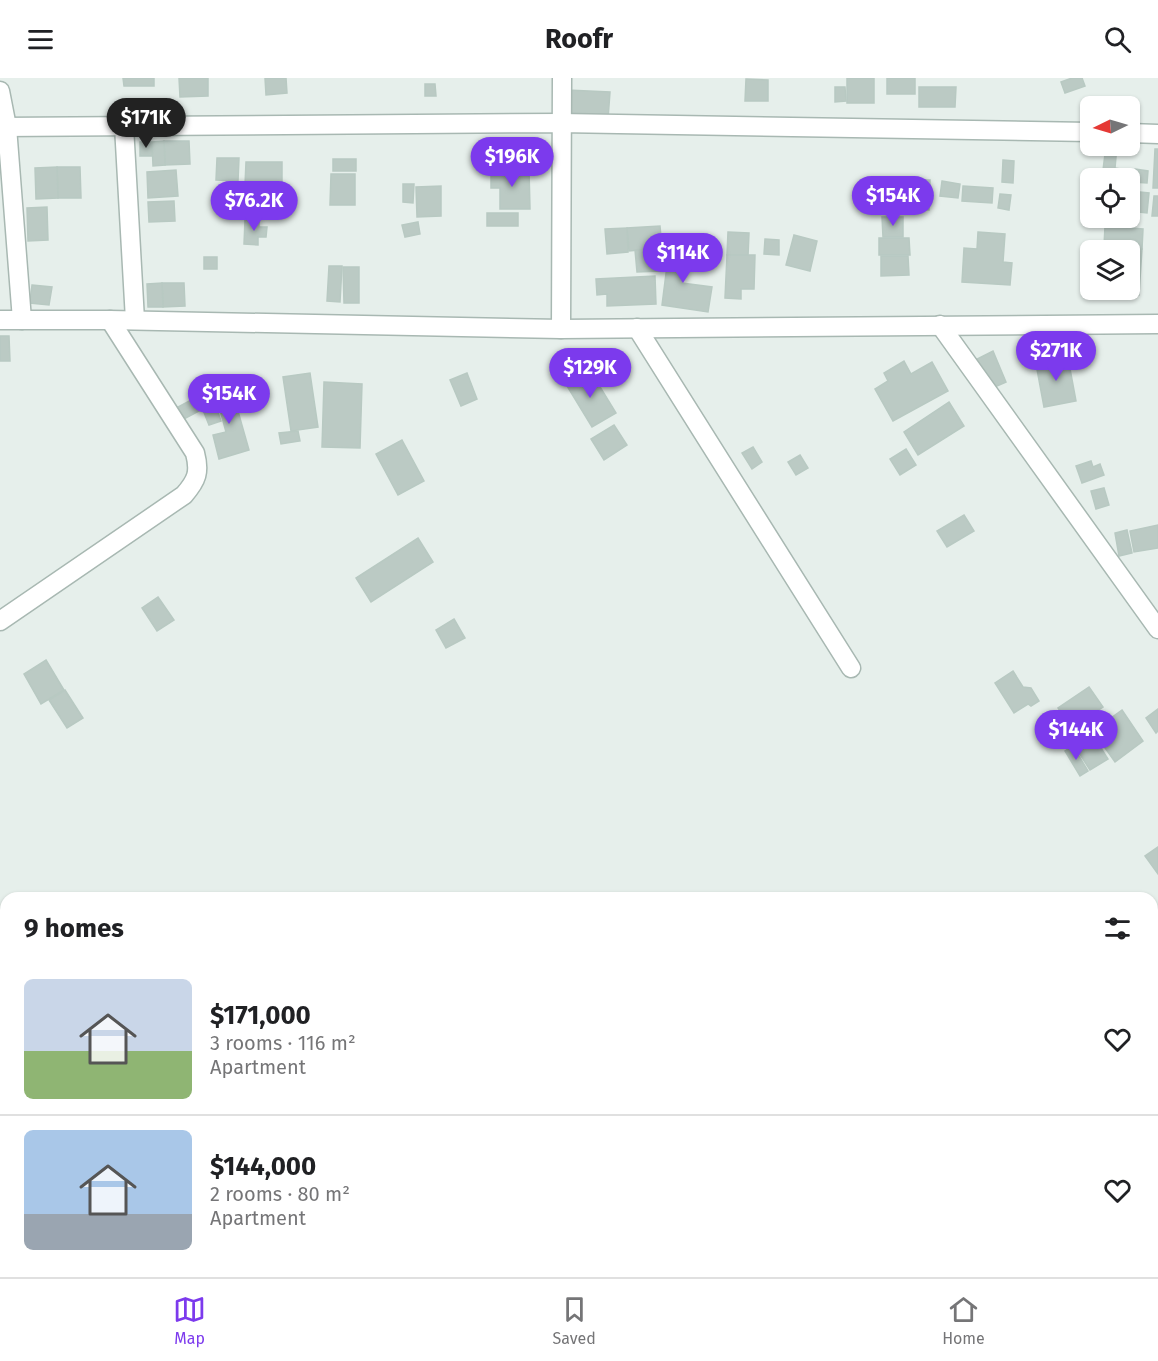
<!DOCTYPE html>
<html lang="en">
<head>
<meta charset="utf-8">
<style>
  body { margin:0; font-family:"Fira Sans",sans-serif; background:#f2f2f2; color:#202124; height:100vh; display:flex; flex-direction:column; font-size:22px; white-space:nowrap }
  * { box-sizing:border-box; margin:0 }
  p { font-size:20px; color:#757577 }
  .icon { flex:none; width:33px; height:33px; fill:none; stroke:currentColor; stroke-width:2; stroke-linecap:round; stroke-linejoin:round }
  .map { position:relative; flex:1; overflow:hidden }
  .sheet { position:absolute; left:0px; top:814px; width:1158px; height:386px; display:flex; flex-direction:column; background:#fff; border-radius:18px 18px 0 0; box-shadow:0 2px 4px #0004 }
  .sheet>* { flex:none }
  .needle { width:39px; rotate:265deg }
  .controls { position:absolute; left:1080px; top:18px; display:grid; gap:12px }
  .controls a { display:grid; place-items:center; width:60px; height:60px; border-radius:9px; background:#fff; box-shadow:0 2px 4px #0004; font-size:30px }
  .price { position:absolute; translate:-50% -51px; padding:0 14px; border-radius:21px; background:#7c3aed; color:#fff; font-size:20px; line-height:39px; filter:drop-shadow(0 2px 3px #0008) }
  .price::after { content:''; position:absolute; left:50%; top:36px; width:18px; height:14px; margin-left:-9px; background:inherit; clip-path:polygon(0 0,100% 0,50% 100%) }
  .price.selected { background:#222; color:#fff }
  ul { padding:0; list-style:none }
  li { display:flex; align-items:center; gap:18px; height:150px; padding:0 24px }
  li+li { border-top:2px solid #e0e0e0 }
  li span { display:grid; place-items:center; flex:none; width:168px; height:120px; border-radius:9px; color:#555 }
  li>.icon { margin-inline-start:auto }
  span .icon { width:72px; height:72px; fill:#fffc; stroke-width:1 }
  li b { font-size:26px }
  h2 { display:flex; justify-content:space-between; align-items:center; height:72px; padding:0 24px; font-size:26px }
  header { display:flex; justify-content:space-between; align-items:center; height:78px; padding:0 24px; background:#fff; font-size:27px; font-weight:700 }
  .dock { display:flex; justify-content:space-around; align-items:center; height:84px; border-top:2px solid #e0e0e0; background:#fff; font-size:16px; color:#757577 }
  .dock a { display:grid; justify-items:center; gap:3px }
  .dock .selected { color:#7c3aed }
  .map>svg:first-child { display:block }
  .building { fill:#bbcac4; stroke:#b8c9c2; stroke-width:1.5 }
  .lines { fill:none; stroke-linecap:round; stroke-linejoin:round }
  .minor-casing { stroke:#a8b8b2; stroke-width:21 }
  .minor { stroke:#fff; stroke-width:18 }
</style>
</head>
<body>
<header><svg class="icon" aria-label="menu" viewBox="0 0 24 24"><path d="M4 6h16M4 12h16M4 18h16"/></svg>Roofr<svg class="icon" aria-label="search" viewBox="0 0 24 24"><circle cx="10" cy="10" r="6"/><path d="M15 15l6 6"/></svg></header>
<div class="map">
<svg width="1158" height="1199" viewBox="0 0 1158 1199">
  <rect width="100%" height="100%" fill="#e6efeb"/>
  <g class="building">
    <path d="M 123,0 L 154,0 L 154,8 L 124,8 Z"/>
    <path d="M 179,0 L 208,0 L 208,18 L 180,19 Z"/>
    <path d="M 265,0 L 286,0 L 287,15 L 266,17 Z"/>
    <rect x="847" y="0" width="27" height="25"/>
    <rect x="887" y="0" width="28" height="16"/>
    <path d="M 1072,0 L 1082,0 L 1085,8 L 1065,15 L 1061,4 Z"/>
    <path d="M 746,1 L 768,2 L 768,23 L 745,23 Z"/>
    <path d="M 425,6 L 435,6 L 436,18 L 425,18 Z"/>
    <path d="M 835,9 L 845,9 L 846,23 L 835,24 Z"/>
    <path d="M 919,9 L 956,9 L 955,29 L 919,29 Z"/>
    <path d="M 567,12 L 610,14 L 608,41 L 566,38 Z"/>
    <path d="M 164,63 L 189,63 L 190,86 L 165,87 Z"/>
    <path d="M 164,63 L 165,87 L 153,88 L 152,64 Z"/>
    <path d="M 140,64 L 151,64 L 152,78 L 140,78 Z"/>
    <path d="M 1106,68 L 1117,68 L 1115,90 L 1121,91 L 1119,100 L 1102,100 Z"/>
    <path d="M 1155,71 L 1158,71 L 1158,110 L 1153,110 Z"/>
    <path d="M 217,80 L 239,80 L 238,103 L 216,102 Z"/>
    <rect x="333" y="81" width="23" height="12"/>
    <path d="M 1003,82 L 1014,83 L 1013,105 L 1002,104 Z"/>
    <path d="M 246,84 L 282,84 L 282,107 L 245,107 Z"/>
    <path d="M 57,89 L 80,89 L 81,120 L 58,120 Z"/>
    <path d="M 57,89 L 58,120 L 36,121 L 35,90 Z"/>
    <path d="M 529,91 L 530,131 L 500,131 L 500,110 L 491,110 L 491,92 Z"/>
    <path d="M 1135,91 L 1148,93 L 1147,105 L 1133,104 Z"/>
    <path d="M 176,92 L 178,118 L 148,120 L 147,94 Z"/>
    <path d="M 331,96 L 355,96 L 355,127 L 330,127 Z"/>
    <path d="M 907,102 L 930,102 L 929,132 L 906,131 Z"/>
    <path d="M 942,103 L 960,106 L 958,120 L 940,118 Z"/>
    <path d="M 403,106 L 414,106 L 413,125 L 403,124 Z"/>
    <path d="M 245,107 L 282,107 L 281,138 L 245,137 Z"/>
    <path d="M 441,108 L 441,138 L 417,139 L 416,109 Z"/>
    <path d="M 963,108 L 993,110 L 992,125 L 962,123 Z"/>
    <path d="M 1130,113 L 1149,115 L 1147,135 L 1130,133 Z"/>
    <path d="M 1000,116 L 1011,117 L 1009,132 L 998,130 Z"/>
    <path d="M 1154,118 L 1158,118 L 1158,138 L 1152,138 Z"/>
    <path d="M 174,123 L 175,143 L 149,144 L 148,124 Z"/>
    <path d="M 47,129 L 48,162 L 28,163 L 27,130 Z"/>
    <rect x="487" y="135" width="31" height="13"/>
    <path d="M 882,139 L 903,139 L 903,159 L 883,159 Z"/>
    <path d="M 245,142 L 259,142 L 259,149 L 267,149 L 266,159 L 258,159 L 258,167 L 244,166 Z"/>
    <path d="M 418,144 L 420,156 L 405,159 L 402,147 Z"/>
    <path d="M 660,148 L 662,170 L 629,173 L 627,150 Z"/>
    <path d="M 1105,148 L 1143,151 L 1142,171 L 1104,168 Z"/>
    <path d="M 627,150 L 628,174 L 607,176 L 605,151 Z"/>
    <path d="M 728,154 L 749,155 L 748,178 L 727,177 Z"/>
    <path d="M 978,154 L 1005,156 L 1003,184 L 1012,185 L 1010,207 L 962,204 L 964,170 L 977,171 Z"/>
    <path d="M 794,157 L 817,163 L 810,193 L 786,187 Z"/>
    <path d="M 879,160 L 909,160 L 910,177 L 879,177 Z"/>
    <path d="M 765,161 L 779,162 L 779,177 L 764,176 Z"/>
    <path d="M 670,164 L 687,166 L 682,205 L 712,209 L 708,234 L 662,227 Z"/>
    <path d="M 1118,169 L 1142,171 L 1139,217 L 1116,215 L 1116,212 L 1130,212 L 1130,172 L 1118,172 Z"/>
    <path d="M 661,171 L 662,193 L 637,194 L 635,172 Z"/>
    <path d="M 727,177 L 755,177 L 754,211 L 741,211 L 741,221 L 725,220 Z"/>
    <path d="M 881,178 L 908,178 L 909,197 L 881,198 Z"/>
    <rect x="204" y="179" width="13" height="12"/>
    <path d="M 329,188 L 342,188 L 340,224 L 327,223 Z"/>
    <path d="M 343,189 L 359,189 L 359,225 L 344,225 Z"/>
    <path d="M 655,198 L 656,226 L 607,228 L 607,216 L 597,217 L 596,201 Z"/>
    <path d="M 162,205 L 184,205 L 185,228 L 163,229 Z"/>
    <path d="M 162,205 L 163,229 L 148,229 L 147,206 Z"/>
    <path d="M 32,207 L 52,209 L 49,227 L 30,225 Z"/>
    <path d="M 0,258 L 9,258 L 10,283 L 0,283 Z"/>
    <path d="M 993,273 L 1006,304 L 990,311 L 977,281 Z"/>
    <path d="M 1068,280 L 1076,323 L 1044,329 L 1036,286 Z"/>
    <path d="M 904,283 L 911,296 L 932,284 L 948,313 L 893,343 L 875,311 L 888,303 L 884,295 Z"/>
    <path d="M 578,294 L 585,304 L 594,299 L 616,335 L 592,349 L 564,303 Z"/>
    <path d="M 310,295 L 318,349 L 291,353 L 283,299 Z"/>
    <path d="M 467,295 L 477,321 L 461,328 L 450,302 Z"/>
    <path d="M 324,304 L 362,306 L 360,370 L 322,369 Z"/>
    <path d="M 230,305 L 249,372 L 219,381 L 213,357 L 226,354 L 214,310 Z"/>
    <path d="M 210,312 L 221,343 L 209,347 L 197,317 Z"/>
    <path d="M 195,320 L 201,332 L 182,342 L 176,330 Z"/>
    <path d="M 949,324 L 964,348 L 918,377 L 904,354 Z"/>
    <path d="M 614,347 L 627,367 L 604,382 L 591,361 Z"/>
    <path d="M 298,353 L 300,363 L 281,366 L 279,355 Z"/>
    <path d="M 402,362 L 424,403 L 398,417 L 376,376 Z"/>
    <path d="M 753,369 L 762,384 L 752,391 L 742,375 Z"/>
    <path d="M 906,371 L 916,387 L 900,397 L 890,381 Z"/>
    <path d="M 800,377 L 808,390 L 796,397 L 788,384 Z"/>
    <path d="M 1091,383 L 1093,389 L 1100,386 L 1104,397 L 1082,405 L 1076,388 Z"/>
    <path d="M 1104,410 L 1109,427 L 1096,431 L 1091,413 Z"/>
    <path d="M 964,437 L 974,453 L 947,469 L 937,453 Z"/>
    <path d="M 1158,447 L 1158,470 L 1134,474 L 1130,453 Z"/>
    <path d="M 1127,452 L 1132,475 L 1119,478 L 1115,455 Z"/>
    <path d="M 418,460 L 433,484 L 371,524 L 356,500 Z"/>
    <path d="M 158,519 L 174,542 L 157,553 L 142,530 Z"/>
    <path d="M 454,541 L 465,560 L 446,570 L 436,552 Z"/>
    <path d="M 46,582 L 64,612 L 41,626 L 24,596 Z"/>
    <path d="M 1013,593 L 1023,609 L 1031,610 L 1039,623 L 1031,628 L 1028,626 L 1014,635 L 995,605 Z"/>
    <path d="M 1089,609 L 1103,629 L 1072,650 L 1058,630 Z"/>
    <path d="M 65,612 L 83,640 L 67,650 L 49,622 Z"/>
    <path d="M 1158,631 L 1158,653 L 1156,655 L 1146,640 Z"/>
    <path d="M 1122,632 L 1143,663 L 1115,684 L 1093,653 Z"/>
    <path d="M 1090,653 L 1108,681 L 1090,692 L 1072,664 Z"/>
    <path d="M 1073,668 L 1088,693 L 1080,698 L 1065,673 Z"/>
    <path d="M 1158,769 L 1158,796 L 1145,778 Z"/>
  </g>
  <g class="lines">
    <defs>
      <g id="minor">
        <path d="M 0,13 L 7,49 L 22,242"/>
        <path d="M 124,48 L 135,242"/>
        <path d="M 0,49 L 560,45 L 1090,54"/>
        <path d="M 1130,55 L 1158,56"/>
        <path d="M 0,242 L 110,242 L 561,251 L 1158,246"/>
        <path d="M 940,247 L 1158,551"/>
        <path d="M 637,250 L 851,590"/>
        <path d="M 561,251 L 562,0"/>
        <path d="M 0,543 L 184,417 C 197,402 200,394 195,375 L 110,242"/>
        <path d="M 1152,963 L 1158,958"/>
        <path d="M 152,1194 L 155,1199"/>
        <path d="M 873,1199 L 879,1194"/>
      </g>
    </defs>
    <use href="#minor" class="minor-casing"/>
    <use href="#minor" class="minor"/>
  </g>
</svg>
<div class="controls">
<a><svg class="needle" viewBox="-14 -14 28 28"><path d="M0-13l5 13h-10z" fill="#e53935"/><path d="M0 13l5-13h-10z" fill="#757577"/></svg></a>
<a><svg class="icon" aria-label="locate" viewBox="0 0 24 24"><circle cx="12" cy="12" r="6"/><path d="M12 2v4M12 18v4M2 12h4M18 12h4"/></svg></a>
<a><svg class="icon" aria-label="layers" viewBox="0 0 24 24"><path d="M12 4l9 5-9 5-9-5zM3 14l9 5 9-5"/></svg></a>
</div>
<b class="price selected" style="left:146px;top:71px">$171K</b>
<b class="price" style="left:512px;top:110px">$196K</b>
<b class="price" style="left:893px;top:149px">$154K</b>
<b class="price" style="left:254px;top:154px">$76.2K</b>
<b class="price" style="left:683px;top:206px">$114K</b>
<b class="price" style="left:1056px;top:304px">$271K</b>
<b class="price" style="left:590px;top:321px">$129K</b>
<b class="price" style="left:229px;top:347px">$154K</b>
<b class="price" style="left:1076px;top:683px">$144K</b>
<section class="sheet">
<h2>9 homes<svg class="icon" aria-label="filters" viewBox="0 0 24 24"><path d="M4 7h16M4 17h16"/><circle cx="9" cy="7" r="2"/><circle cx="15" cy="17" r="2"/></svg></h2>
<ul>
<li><span style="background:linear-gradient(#c9d6e8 60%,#8fb573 0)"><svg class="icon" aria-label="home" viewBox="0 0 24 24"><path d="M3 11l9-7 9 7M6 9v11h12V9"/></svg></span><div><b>$171,000</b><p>3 rooms · 116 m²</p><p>Apartment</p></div><svg class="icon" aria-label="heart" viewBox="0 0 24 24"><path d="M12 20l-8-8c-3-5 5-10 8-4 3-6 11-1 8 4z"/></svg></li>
<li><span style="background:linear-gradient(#a9c7e8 70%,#9aa5b1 0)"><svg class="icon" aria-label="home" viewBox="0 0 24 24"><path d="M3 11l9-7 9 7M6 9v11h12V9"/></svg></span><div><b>$144,000</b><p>2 rooms · 80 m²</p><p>Apartment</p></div><svg class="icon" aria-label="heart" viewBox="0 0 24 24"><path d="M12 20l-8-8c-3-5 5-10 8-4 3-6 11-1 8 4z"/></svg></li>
</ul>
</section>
</div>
<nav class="dock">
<a class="selected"><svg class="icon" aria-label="map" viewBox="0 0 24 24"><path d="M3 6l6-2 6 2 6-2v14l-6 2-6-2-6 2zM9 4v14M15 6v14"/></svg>Map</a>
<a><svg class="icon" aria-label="saved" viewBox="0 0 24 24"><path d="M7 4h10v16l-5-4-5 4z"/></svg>Saved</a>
<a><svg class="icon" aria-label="home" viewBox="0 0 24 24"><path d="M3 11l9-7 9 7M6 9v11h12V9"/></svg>Home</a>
</nav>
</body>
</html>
